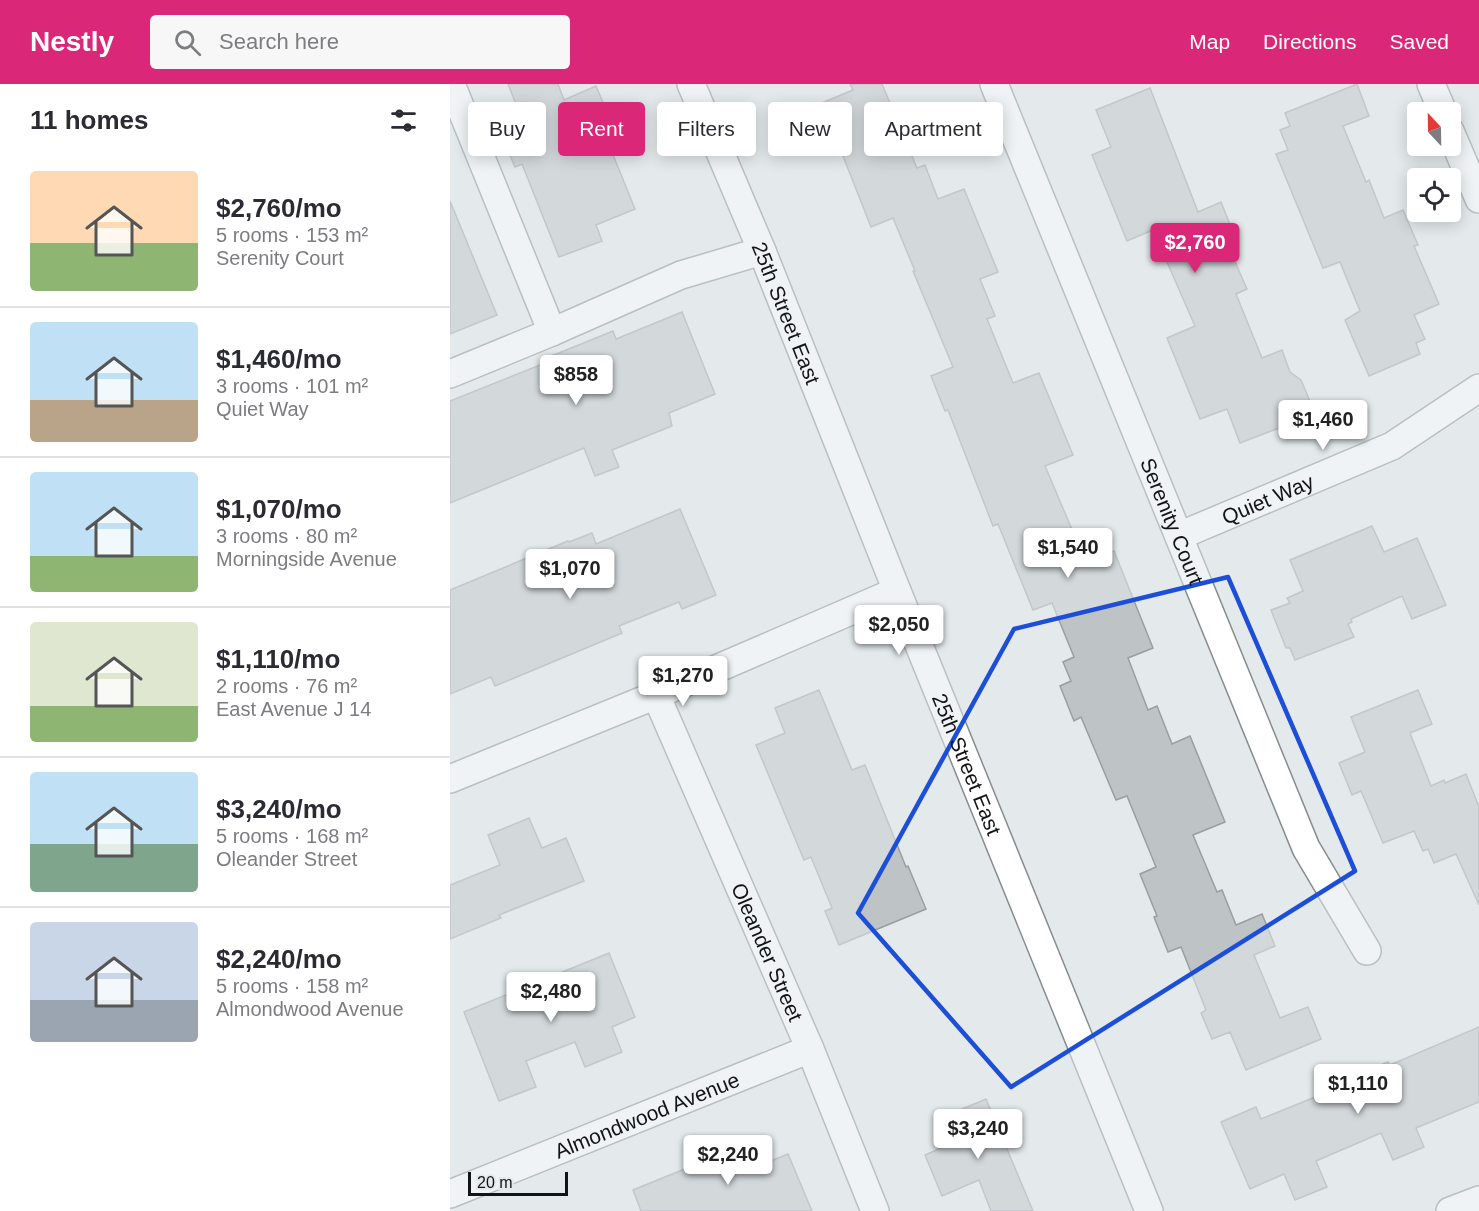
<!DOCTYPE html>
<html lang="en">
<head>
<meta charset="utf-8">
<style>
  body { margin:0; font-family:Helvetica,sans-serif; background:#f7f7f7; color:#2b2b33; height:100vh; display:flex; flex-direction:column; font-size:22px; white-space:nowrap }
  * { box-sizing:border-box; margin:0 }
  p { font-size:20px; color:#7c7c81 }
  .icon { flex:none; width:33px; height:33px; fill:none; stroke:currentColor; stroke-width:2; stroke-linecap:round; stroke-linejoin:round }
  .map { position:relative; flex:1; overflow:hidden }
  .sheet { display:flex; flex-direction:column; background:#fff; width:450px }
  .sheet>* { flex:none }
  .guide { position:absolute; left:18px; top:18px; width:570px; height:54px; display:flex; gap:12px }
  .needle { width:39px; rotate:338deg }
  .buttons { position:absolute; left:957px; top:18px; display:grid; gap:12px }
  .buttons a { display:grid; place-items:center; width:54px; height:54px; border-radius:6px; background:#fff; box-shadow:0 3px 15px #0003; font-size:30px }
  .scale { position:absolute; left:18px; bottom:15px; width:100px; box-sizing:border-box; padding-left:6px; border:3px solid #121415; border-top:0; font-size:16px; line-height:21px; white-space:nowrap; color:#121415; -webkit-text-stroke:4px #e4eaec; paint-order:stroke }
  .price { position:absolute; translate:-50% -51px; padding:0 14px; border-radius:6px; background:#fff; color:#222; font-size:20px; line-height:39px; filter:drop-shadow(0 2px 3px #0008) }
  .price::after { content:''; position:absolute; left:50%; top:36px; width:18px; height:14px; margin-left:-9px; background:inherit; clip-path:polygon(0 0,100% 0,50% 100%) }
  .price.current { background:#db2777; color:#fff }
  ul { padding:0; list-style:none }
  li { display:flex; align-items:center; gap:18px; height:150px; padding:0 30px }
  li+li { border-top:2px solid #e1e1e2 }
  li span { display:grid; place-items:center; flex:none; width:168px; height:120px; border-radius:6px; color:#555 }
  li>.icon { margin-inline-start:auto }
  span .icon { width:72px; height:72px; fill:#fffc; stroke-width:1 }
  li b { font-size:26px }
  h2 { display:flex; justify-content:space-between; align-items:center; height:72px; padding:0 30px; font-size:26px }
  .chip { padding:0 21px; border-radius:6px; background:#fff; box-shadow:0 3px 15px #0003; font-size:21px; line-height:54px }
  .chip.current { background:#db2777; color:#fff }
  header { display:flex; align-items:center; gap:36px; box-sizing:border-box; height:84px; padding:0 30px; background:#db2777; color:#fff }
  header strong { font-size:28px }
  nav { display:flex; gap:33px; margin-inline-start:auto; font-size:21px }
  .search { width:420px; height:54px; background:#f7f7f7; display:flex; align-items:center; gap:15px; box-sizing:border-box; padding:0 21px; border-radius:6px; color:#7c7c81; font-size:22px }
  main { display:flex; flex:1; min-height:0 }
  .map>svg:first-child { display:block }
  .building { fill:#bec3c5; stroke:#9a9ea1; stroke-width:1.5 }
  .lines { fill:none; stroke-linecap:round; stroke-linejoin:round }
  .street-casing { stroke:#878c8e; stroke-width:30 }
  .street { stroke:#fff; stroke-width:27 }
  .marked { fill:none; stroke:#1d4ed8; stroke-width:4.5; stroke-linejoin:round }
  .labels { text-anchor:middle; dominant-baseline:central; stroke-width:4.5; stroke-linejoin:round; paint-order:stroke }
  .street-label { font-size:21px; fill:#121415; stroke:#e4eaec }
</style>
</head>
<body>
<header>
<strong>Nestly</strong>
<div class="search"><svg class="icon" aria-label="search" viewBox="0 0 24 24"><circle cx="10" cy="10" r="6"/><path d="M15 15l6 6"/></svg>Search here</div>
<nav><a>Map</a><a>Directions</a><a>Saved</a></nav>
</header>
<main>
<section class="sheet">
<h2>11 homes<svg class="icon" aria-label="filters" viewBox="0 0 24 24"><path d="M4 7h16M4 17h16"/><circle cx="9" cy="7" r="2"/><circle cx="15" cy="17" r="2"/></svg></h2>
<ul>
<li><span style="background:linear-gradient(#ffd9b3 60%,#8fb573 0)"><svg class="icon" aria-label="home" viewBox="0 0 24 24"><path d="M3 11l9-7 9 7M6 9v11h12V9"/></svg></span><div><b>$2,760/mo</b><p>5 rooms · 153 m²</p><p>Serenity Court</p></div></li>
<li><span style="background:linear-gradient(#bfe0f5 65%,#b9a48a 0)"><svg class="icon" aria-label="home" viewBox="0 0 24 24"><path d="M3 11l9-7 9 7M6 9v11h12V9"/></svg></span><div><b>$1,460/mo</b><p>3 rooms · 101 m²</p><p>Quiet Way</p></div></li>
<li><span style="background:linear-gradient(#bfe0f5 70%,#8fb573 0)"><svg class="icon" aria-label="home" viewBox="0 0 24 24"><path d="M3 11l9-7 9 7M6 9v11h12V9"/></svg></span><div><b>$1,070/mo</b><p>3 rooms · 80 m²</p><p>Morningside Avenue</p></div></li>
<li><span style="background:linear-gradient(#dfe7d0 70%,#8fb573 0)"><svg class="icon" aria-label="home" viewBox="0 0 24 24"><path d="M3 11l9-7 9 7M6 9v11h12V9"/></svg></span><div><b>$1,110/mo</b><p>2 rooms · 76 m²</p><p>East Avenue J 14</p></div></li>
<li><span style="background:linear-gradient(#bfe0f5 60%,#7fa58c 0)"><svg class="icon" aria-label="home" viewBox="0 0 24 24"><path d="M3 11l9-7 9 7M6 9v11h12V9"/></svg></span><div><b>$3,240/mo</b><p>5 rooms · 168 m²</p><p>Oleander Street</p></div></li>
<li><span style="background:linear-gradient(#c9d6e8 65%,#9aa5b1 0)"><svg class="icon" aria-label="home" viewBox="0 0 24 24"><path d="M3 11l9-7 9 7M6 9v11h12V9"/></svg></span><div><b>$2,240/mo</b><p>5 rooms · 158 m²</p><p>Almondwood Avenue</p></div></li>
</ul>
</section>
<div class="map">
<svg width="1029" height="1127" viewBox="0 0 1029 1127">
  <rect width="100%" height="100%" fill="#e4eaec"/>
  <g class="building">
    <path d="M 58,0 L 108,0 L 114,16 L 146,2 L 163,42 L 153,46 L 185,125 L 146,141 L 152,157 L 109,173 L 72,80 L 65,83 L 48,43 L 71,33 Z"/>
    <path d="M 400,0 L 432,0 L 467,84 L 475,81 L 488,115 L 514,105 L 548,188 L 530,195 L 545,232 L 537,235 L 563,299 L 589,289 L 623,371 L 595,382 L 626,455 L 630,454 L 640,477 L 664,467 L 703,564 L 678,574 L 698,626 L 707,622 L 722,660 L 740,652 L 775,738 L 743,751 L 767,808 L 772,806 L 786,841 L 812,830 L 825,862 L 804,871 L 830,934 L 858,923 L 871,955 L 796,986 L 780,948 L 762,955 L 751,929 L 756,926 L 731,863 L 718,868 L 704,833 L 707,832 L 690,790 L 706,783 L 677,712 L 666,716 L 631,633 L 624,637 L 610,602 L 621,597 L 613,578 L 624,573 L 602,519 L 583,526 L 548,440 L 543,442 L 498,326 L 495,327 L 481,292 L 503,283 L 463,187 L 465,187 L 443,134 L 421,143 L 372,19 L 403,6 Z"/>
    <path d="M 907,0 L 919,32 L 893,42 L 916,98 L 919,96 L 934,134 L 953,126 L 968,161 L 964,162 L 989,220 L 964,231 L 975,255 L 966,259 L 970,270 L 919,292 L 895,236 L 910,227 L 890,178 L 873,184 L 826,70 L 838,66 L 830,46 L 840,42 L 835,29 Z"/>
    <path d="M 700,4 L 748,128 L 771,118 L 785,153 L 776,157 L 797,205 L 786,210 L 812,274 L 832,266 L 840,288 L 851,296 L 864,327 L 833,340 L 834,342 L 790,359 L 777,325 L 750,335 L 717,254 L 745,242 L 703,146 L 677,157 L 642,71 L 661,63 L 646,26 Z"/>
    <path d="M 0,117 L 47,231 L 0,250 Z"/>
    <path d="M 232,228 L 265,310 L 219,329 L 222,342 L 162,366 L 169,383 L 145,392 L 134,364 L 0,419 L 0,317 L 95,279 L 94,275 L 163,247 L 166,255 Z"/>
    <path d="M 230,425 L 266,511 L 232,525 L 229,518 L 169,542 L 172,549 L 45,602 L 41,593 L 0,610 L 0,506 L 118,457 L 119,458 L 142,449 L 146,460 Z"/>
    <path d="M 922,442 L 934,468 L 967,454 L 996,521 L 962,535 L 952,512 L 901,535 L 902,538 L 898,540 L 904,553 L 845,576 L 840,564 L 836,564 L 821,526 L 840,519 L 837,514 L 853,507 L 840,476 Z"/>
    <path d="M 369,606 L 402,686 L 415,681 L 456,783 L 458,782 L 476,825 L 389,861 L 375,827 L 382,824 L 361,773 L 354,776 L 306,661 L 335,649 L 325,624 Z"/>
    <path d="M 968,606 L 982,640 L 960,649 L 981,702 L 994,696 L 995,699 L 1016,690 L 1029,723 L 1029,821 L 1006,770 L 984,779 L 978,765 L 973,767 L 964,747 L 933,759 L 911,707 L 902,711 L 889,679 L 915,668 L 901,633 Z"/>
    <path d="M 79,734 L 92,764 L 116,754 L 134,797 L 49,831 L 51,834 L 0,855 L 0,801 L 50,781 L 38,751 Z"/>
    <path d="M 159,869 L 185,933 L 162,943 L 172,968 L 135,983 L 125,958 L 76,977 L 86,1003 L 49,1017 L 14,928 Z"/>
    <path d="M 1029,943 L 1029,1018 L 966,1044 L 974,1063 L 943,1076 L 931,1049 L 866,1077 L 877,1103 L 845,1116 L 834,1090 L 800,1105 L 771,1038 L 806,1023 L 811,1035 L 875,1009 L 873,1005 L 938,978 L 940,981 Z"/>
    <path d="M 536,1015 L 583,1127 L 541,1127 L 529,1096 L 492,1112 L 475,1071 L 503,1059 L 493,1033 Z"/>
    <path d="M 301,1058 L 311,1081 L 338,1070 L 362,1127 L 191,1127 L 183,1106 Z"/>
  </g>
  <g class="lines">
    <defs>
      <g id="street">
        <path d="M 1,0 L 102,248"/>
        <path id="s1" d="M 241,0 L 312,167 L 447,507 L 699,1127"/>
        <path id="s2" d="M 544,0 L 856,764 L 917,867"/>
        <path d="M 981,0 L 993,28"/>
        <path d="M 1000,47 L 1029,115"/>
        <path d="M 0,290 L 102,248 L 231,191 L 312,167"/>
        <path id="s3" d="M 729,452 L 942,362 L 1029,304"/>
        <path id="s4" d="M 206,611 L 360,965 L 425,1127"/>
        <path d="M 0,695 L 206,611 L 447,507"/>
        <path id="s5" d="M 0,1110 L 360,965"/>
        <path d="M 1000,1127 L 1029,1116"/>
      </g>
    </defs>
    <use href="#street" class="street-casing"/>
    <use href="#street" class="street"/>
  </g>
  <path d="M0 0H1029V1127H0ZM 778,493 L 905,787 L 561,1003 L 408,829 L 564,545 Z" fill="#e4eaec" fill-opacity=".55" fill-rule="evenodd"/>
  <path class="marked" d="M 778,493 L 905,787 L 561,1003 L 408,829 L 564,545 Z"/>
  <g class="labels">
    <g class="street-label">
      <text stroke="none"><textPath href="#s1" startOffset="248">25th Street East</textPath></text>
      <text stroke="none"><textPath href="#s3" startOffset="96">Quiet Way</textPath></text>
      <text stroke="none"><textPath href="#s2" startOffset="472">Serenity Court</textPath></text>
      <text stroke="none"><textPath href="#s1" startOffset="734">25th Street East</textPath></text>
      <text stroke="none"><textPath href="#s4" startOffset="280">Oleander Street</textPath></text>
      <text stroke="none"><textPath href="#s5" startOffset="212">Almondwood Avenue</textPath></text>
    </g>
  </g>
</svg>
<div class="buttons">
<a><svg class="needle" viewBox="-14 -14 28 28"><path d="M0-13l5 13h-10z" fill="#e53935"/><path d="M0 13l5-13h-10z" fill="#7c7c81"/></svg></a>
<a><svg class="icon" aria-label="locate" viewBox="0 0 24 24"><circle cx="12" cy="12" r="6"/><path d="M12 2v4M12 18v4M2 12h4M18 12h4"/></svg></a>
</div>
<div class="scale">20 m</div>
<b class="price current" style="left:745px;top:190px">$2,760</b>
<b class="price" style="left:126px;top:322px">$858</b>
<b class="price" style="left:873px;top:367px">$1,460</b>
<b class="price" style="left:618px;top:495px">$1,540</b>
<b class="price" style="left:120px;top:516px">$1,070</b>
<b class="price" style="left:449px;top:572px">$2,050</b>
<b class="price" style="left:233px;top:623px">$1,270</b>
<b class="price" style="left:101px;top:939px">$2,480</b>
<b class="price" style="left:908px;top:1031px">$1,110</b>
<b class="price" style="left:528px;top:1076px">$3,240</b>
<b class="price" style="left:278px;top:1102px">$2,240</b>
<div class="guide">
<a class="chip">Buy</a>
<a class="chip current">Rent</a>
<a class="chip">Filters</a>
<a class="chip">New</a>
<a class="chip">Apartment</a>
</div>
</div>
</main>
</body>
</html>
